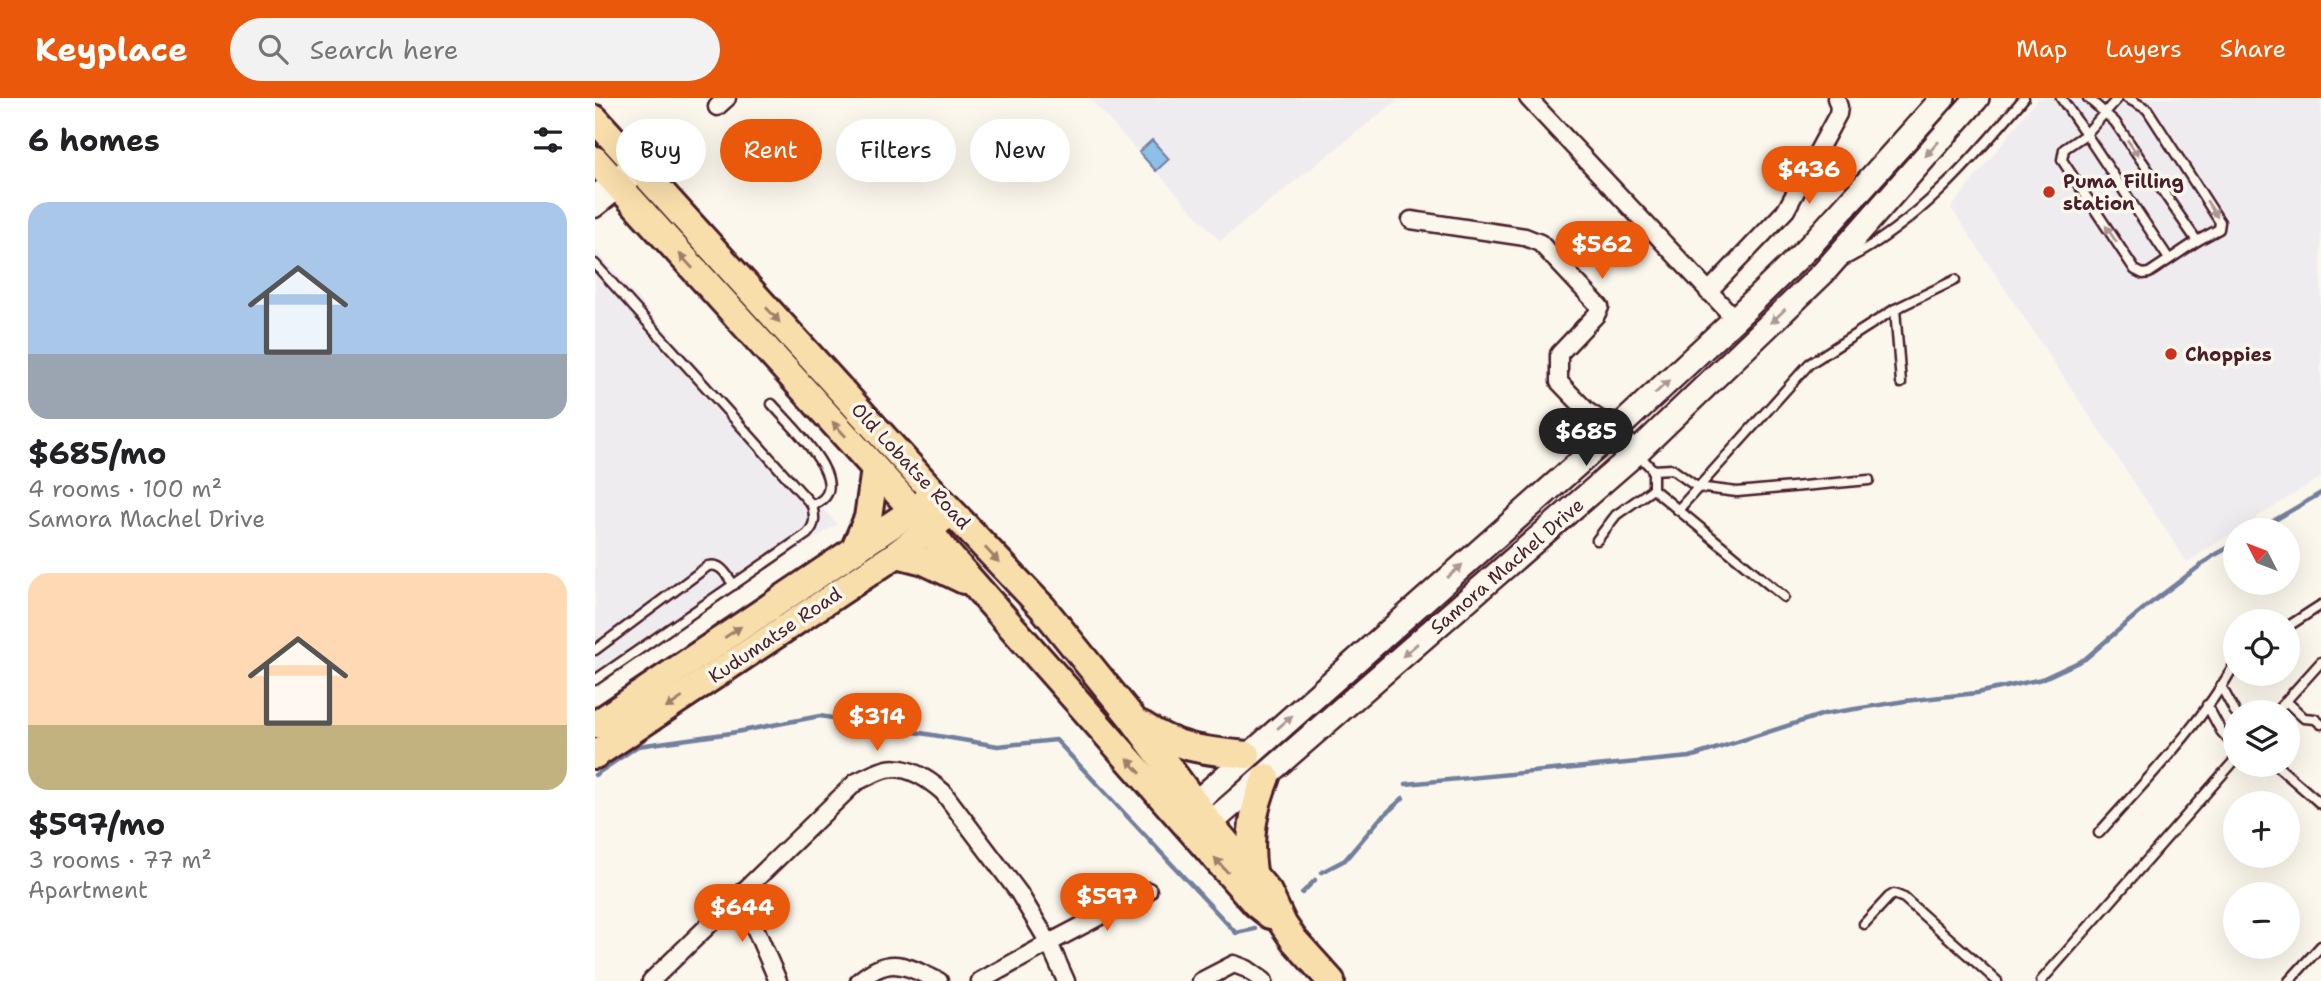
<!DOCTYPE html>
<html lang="en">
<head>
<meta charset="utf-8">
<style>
  body { margin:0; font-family:"Shantell Sans",sans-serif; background:#f2f2f2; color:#202124; height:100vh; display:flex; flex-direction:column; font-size:26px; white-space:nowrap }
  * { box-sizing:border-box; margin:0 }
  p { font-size:23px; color:#757577 }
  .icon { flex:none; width:38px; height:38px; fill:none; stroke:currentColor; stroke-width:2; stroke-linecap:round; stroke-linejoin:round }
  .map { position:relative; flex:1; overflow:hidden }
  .details { display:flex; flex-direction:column; background:#fff; width:595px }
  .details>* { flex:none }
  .banner { position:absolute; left:21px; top:21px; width:665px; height:63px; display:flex; gap:14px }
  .needle { width:46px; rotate:312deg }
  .buttons { position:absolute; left:1628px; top:420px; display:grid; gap:14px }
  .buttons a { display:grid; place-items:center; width:77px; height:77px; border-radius:50%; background:#fff; box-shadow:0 7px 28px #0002; font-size:35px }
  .price { position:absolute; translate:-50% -60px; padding:0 16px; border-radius:24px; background:#ea580c; color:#fff; font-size:23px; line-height:46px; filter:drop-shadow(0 2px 4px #0008) }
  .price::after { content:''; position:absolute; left:50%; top:42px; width:21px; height:16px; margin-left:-10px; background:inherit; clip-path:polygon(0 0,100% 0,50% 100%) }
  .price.current { background:#222; color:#fff }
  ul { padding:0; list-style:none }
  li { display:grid; align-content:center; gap:14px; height:371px; padding:0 28px }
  li span { display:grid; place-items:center; height:217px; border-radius:21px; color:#555 }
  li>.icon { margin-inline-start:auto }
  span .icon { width:126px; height:126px; fill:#fffc; stroke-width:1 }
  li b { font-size:30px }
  h2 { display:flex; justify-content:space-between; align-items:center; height:84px; padding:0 28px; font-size:30px }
  .pill { padding:0 24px; border-radius:32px; background:#fff; box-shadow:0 7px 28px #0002; font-size:24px; line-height:63px }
  .pill.current { background:#ea580c; color:#fff }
  header { display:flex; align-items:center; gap:42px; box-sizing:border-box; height:98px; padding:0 35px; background:#ea580c; color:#fff }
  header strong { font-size:33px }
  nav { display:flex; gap:38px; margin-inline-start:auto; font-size:24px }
  .search { width:490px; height:63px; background:#f2f2f2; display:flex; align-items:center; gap:18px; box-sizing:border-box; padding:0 24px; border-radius:38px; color:#757577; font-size:26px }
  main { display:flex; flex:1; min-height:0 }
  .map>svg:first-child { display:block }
  .built { fill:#efecf0 }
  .water { fill:#8dbfe9; stroke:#727f9d; stroke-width:2 }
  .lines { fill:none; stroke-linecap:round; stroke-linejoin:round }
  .stream { stroke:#727f9d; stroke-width:4.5 }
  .service-casing { stroke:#4a1f2b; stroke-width:13 }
  .minor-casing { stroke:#4a1f2b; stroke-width:21 }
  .secondary-casing { stroke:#4a1f2b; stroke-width:28 }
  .primary-casing { stroke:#4a1f2b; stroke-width:32 }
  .service { stroke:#fbf7ec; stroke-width:8 }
  .minor { stroke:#fbf7ec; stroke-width:16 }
  .secondary { stroke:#fbf7ec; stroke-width:23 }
  .primary { stroke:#f8deab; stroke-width:26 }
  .oneway { fill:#ab9695 }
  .oneway2 { fill:#a17e6b }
  .poi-dot { fill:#c8321e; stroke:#fbf7ec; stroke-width:2.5 }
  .labels { text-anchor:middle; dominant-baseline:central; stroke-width:7; stroke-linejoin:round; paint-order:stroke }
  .poi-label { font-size:19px; font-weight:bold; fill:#4a1f2b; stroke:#fbf7ec; text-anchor:start }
  .street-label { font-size:19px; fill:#4a1f2b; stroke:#fbf7ec }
</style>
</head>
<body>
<header>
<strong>Keyplace</strong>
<div class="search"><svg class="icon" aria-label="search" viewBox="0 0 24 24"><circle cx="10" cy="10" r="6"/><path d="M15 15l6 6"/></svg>Search here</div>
<nav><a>Map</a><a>Layers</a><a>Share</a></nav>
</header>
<main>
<section class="details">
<h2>6 homes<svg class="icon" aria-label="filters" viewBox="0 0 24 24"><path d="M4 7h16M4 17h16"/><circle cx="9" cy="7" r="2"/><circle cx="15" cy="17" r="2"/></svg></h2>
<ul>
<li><span style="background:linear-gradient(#a9c7e8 70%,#9aa5b1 0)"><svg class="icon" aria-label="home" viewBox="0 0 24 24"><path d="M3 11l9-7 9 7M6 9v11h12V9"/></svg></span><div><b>$685/mo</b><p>4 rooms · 100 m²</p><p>Samora Machel Drive</p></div></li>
<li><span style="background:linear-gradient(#ffd9b3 70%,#c2b280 0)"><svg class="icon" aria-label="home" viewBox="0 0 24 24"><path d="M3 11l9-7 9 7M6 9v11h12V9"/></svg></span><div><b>$597/mo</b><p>3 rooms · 77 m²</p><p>Apartment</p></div></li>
</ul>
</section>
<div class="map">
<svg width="1726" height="883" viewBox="0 0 1726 883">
  <rect width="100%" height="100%" fill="#fbf7ec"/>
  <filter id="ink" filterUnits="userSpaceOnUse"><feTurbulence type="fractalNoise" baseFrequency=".0143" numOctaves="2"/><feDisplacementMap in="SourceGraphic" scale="14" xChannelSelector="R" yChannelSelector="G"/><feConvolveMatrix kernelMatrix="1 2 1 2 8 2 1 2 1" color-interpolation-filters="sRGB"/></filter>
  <g filter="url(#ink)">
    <g class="built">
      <path d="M 494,0 L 805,0 L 625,143 Z"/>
      <path d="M 1443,0 L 1726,0 L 1726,379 L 1592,464 L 1356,110 Z"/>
      <path d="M 0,152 L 242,426 L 0,581 Z"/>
    </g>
    <path class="water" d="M 557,42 L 574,61 L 561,73 L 544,54 Z"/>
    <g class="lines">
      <g class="stream">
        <path d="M 1663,432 L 1726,395"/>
        <path d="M 0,677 L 43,648 L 136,635 L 225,618 L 403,648 L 461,642 L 641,835 L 660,831"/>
        <path d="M 811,686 L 1095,659 L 1229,616 L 1310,603 L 1382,595 L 1447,581 L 1490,561 L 1548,511 L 1618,458 L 1640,446"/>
        <path d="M 727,774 L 750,762 L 784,722 L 808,700"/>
        <path d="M 707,795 L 720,782"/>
      </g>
      <defs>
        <g id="service">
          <path d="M 1466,0 L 1491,36 L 1469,51 L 1467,62 L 1540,172 L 1548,176 L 1554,175 L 1602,143 L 1520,24 L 1493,0"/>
          <path d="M 1523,0 L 1491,36 L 1574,161"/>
          <path d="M 1532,0 L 1552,11 L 1625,124 L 1624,131 L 1602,143"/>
          <path d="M 1249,163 C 1323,125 1377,62 1429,0"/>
          <path d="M 0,166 L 217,407 C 220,420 221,426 212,436 L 0,582"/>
          <path d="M 1300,211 L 1306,285"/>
          <path d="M 177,306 C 194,326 266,391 217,407"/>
          <path d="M 1044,357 L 1058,372 L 1058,391 L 1189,499"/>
          <path d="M 1058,372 L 1077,371 L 1102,389 L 1142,394 L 1274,382"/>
          <path d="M 1083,412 L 1214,266 L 1300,211 L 1360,182"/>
          <path d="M 1002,442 L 1021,417 L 1058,391"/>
          <path d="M 1692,529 L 1726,507"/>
          <path d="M 0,552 L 113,468 C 127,465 131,477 139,487"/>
          <path d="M 1626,588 L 1640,614"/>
          <path d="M 1691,603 L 1709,620 L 1720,621 L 1726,626"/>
          <path d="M 1612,607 L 1626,633 L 1640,649"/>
          <path d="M 1681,614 L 1726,564"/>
          <path d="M 1681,667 L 1726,706"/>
          <path d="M 1504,735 C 1552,681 1605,628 1640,566"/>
          <path d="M 1269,826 L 1294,799 L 1299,796 L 1309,800 L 1402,883"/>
          <path d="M 1446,883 L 1640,662"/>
          <path d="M 1694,883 L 1726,848"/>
        </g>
        <g id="minor">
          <path d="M 933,0 L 1140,221"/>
          <path d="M 122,9 L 132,0"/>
          <path d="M 0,96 L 38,63"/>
          <path d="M 0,111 L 48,73"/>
          <path d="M 816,122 L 930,139 L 945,145 L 1005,209 L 1001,217 L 964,256 L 964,284 L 992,313 L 1021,332 L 1042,354"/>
          <path d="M 1113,194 L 1191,112 L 1243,16 L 1244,9 L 1241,0"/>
          <path d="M 145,795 L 183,883"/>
          <path d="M 56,883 L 261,684 C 271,680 282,673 292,671 C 313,667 333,681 348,694 L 424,795 L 454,845 L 471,883"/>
          <path d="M 264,883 C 296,856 310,868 344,883"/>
          <path d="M 385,883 L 454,845 L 553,793"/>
          <path d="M 606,883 L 639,866 L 652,871 L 669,883"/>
        </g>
        <g id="secondary">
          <path d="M 587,717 L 1021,332 L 1140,221 L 1213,150 L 1348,0"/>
          <path d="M 602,737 L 1042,354 L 1228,175 L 1382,0"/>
        </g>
        <g id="primary">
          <path d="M 0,21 L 341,397 L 448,510 L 537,620 L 616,727 L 673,794 L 688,826 L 699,842 L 736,883"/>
          <path d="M 0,62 L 318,412 L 349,452 L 661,806 L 675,817"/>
          <path d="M 259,452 L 273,420 L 280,371"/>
          <path d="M 302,456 L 329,463 L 369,482"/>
          <path d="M 0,627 L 332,403"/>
          <path d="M 547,627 C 582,651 612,653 652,657"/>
          <path d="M 0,657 L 302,456 L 347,421"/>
          <path d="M 658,774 C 653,740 658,711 671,679"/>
        </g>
      </defs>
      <use href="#service" class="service-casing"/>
      <use href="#minor" class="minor-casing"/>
      <use href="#secondary" class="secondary-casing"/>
      <use href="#primary" class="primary-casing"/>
      <use href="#service" class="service"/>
      <use href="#minor" class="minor"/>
      <use href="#secondary" class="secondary"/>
      <use href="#primary" class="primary"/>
    </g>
    <defs><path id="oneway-solid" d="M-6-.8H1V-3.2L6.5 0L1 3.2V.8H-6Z" transform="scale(1.75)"/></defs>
    <g class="oneway">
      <use href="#oneway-solid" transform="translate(1538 50) rotate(55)"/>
      <use href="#oneway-solid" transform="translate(1337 51) rotate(132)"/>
      <use href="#oneway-solid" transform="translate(1617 111) rotate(57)"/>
      <use href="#oneway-solid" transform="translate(1516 136) rotate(-124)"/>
      <use href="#oneway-solid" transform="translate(1183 218) rotate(136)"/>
      <use href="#oneway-solid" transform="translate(1067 289) rotate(-43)"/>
      <use href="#oneway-solid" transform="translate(860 473) rotate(-41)"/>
      <use href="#oneway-solid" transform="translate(815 552) rotate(139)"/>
      <use href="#oneway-solid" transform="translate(690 624) rotate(-41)"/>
    </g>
    <g class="oneway2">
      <use href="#oneway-solid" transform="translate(91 163) rotate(-132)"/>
      <use href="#oneway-solid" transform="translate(178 217) rotate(48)"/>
      <use href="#oneway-solid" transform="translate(244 331) rotate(-132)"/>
      <use href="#oneway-solid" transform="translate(397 457) rotate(47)"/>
      <use href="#oneway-solid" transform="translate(138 534) rotate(-34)"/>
      <use href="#oneway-solid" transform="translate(79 605) rotate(146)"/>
      <use href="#oneway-solid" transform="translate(539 668) rotate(-132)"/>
      <use href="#oneway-solid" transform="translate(626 767) rotate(-132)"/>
    </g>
  </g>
  <g class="poi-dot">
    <circle cx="1454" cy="94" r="7"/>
    <circle cx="1576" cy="256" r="7"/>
  </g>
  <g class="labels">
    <g class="poi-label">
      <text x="1468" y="83">Puma Filling<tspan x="1468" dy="22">station</tspan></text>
      <text x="1590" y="256">Choppies</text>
    </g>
    <g class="street-label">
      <text transform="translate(316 368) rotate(47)">Old Lobatse Road</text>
      <text transform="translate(912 468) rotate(-41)">Samora Machel Drive</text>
      <text transform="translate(180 537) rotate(-34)">Kudumatse Road</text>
    </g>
  </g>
</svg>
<div class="buttons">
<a><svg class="needle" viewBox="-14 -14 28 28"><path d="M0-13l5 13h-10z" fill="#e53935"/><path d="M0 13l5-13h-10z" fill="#757577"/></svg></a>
<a><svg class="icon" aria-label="locate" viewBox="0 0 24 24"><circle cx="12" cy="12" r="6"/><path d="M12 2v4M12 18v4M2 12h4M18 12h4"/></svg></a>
<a><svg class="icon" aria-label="layers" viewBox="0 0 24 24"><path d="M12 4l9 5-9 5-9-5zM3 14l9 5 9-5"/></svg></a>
<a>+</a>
<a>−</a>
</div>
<b class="price" style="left:1214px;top:108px">$436</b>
<b class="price" style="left:1007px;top:183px">$562</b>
<b class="price current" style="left:991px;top:370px">$685</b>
<b class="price" style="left:282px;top:655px">$314</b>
<b class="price" style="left:512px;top:835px">$597</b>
<b class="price" style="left:147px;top:846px">$644</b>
<div class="banner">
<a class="pill">Buy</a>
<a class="pill current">Rent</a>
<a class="pill">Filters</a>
<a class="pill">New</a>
</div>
</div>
</main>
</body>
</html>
